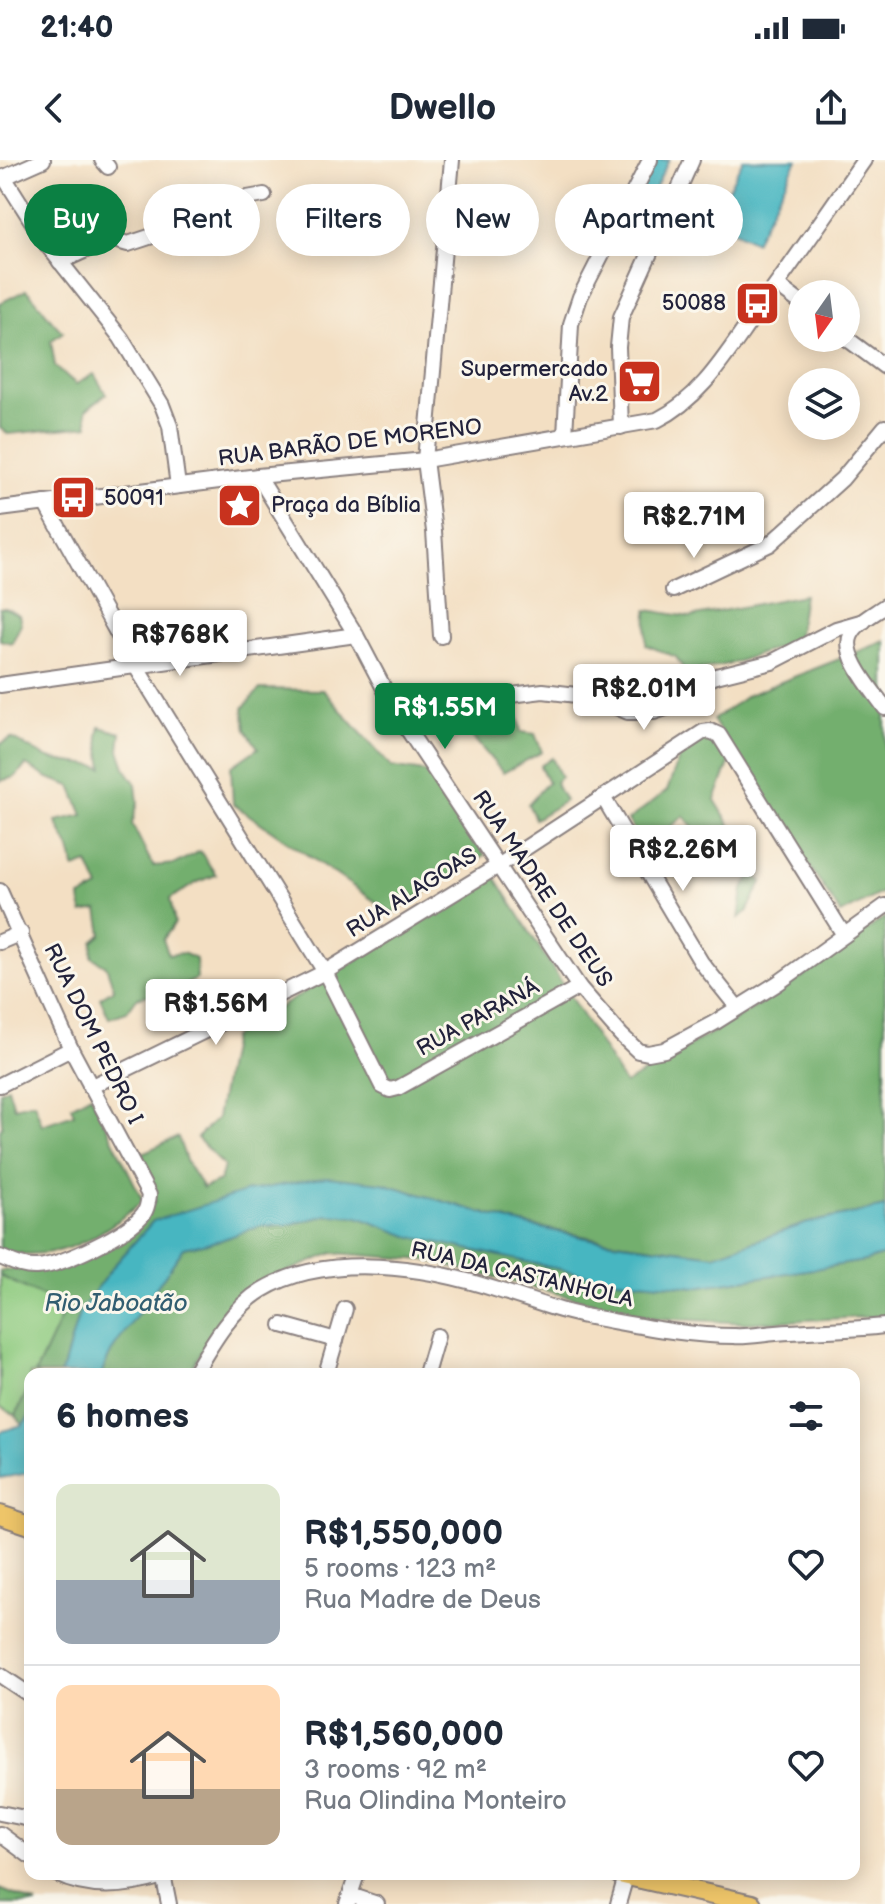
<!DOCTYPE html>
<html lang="en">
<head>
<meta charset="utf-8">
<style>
  body { margin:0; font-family:"Balsamiq Sans",sans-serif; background:#f6f6f7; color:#1f2937; height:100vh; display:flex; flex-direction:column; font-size:30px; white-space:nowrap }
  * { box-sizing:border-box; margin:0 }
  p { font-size:26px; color:#747a83 }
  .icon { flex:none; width:44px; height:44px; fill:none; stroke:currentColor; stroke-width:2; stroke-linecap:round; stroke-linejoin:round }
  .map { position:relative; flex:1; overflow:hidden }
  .side { position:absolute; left:24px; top:1208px; width:836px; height:512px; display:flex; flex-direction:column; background:#fff; border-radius:16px; box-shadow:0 4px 20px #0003 }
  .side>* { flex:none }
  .hud { position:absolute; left:24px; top:24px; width:838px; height:72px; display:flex; gap:16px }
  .needle { width:52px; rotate:194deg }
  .buttons { position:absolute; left:788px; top:120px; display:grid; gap:16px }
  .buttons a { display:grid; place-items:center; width:72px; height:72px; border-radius:50%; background:#fff; box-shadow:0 4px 20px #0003; font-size:40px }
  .price { position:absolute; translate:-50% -68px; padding:0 18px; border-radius:8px; background:#fff; color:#222; font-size:26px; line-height:52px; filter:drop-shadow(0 2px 4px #0008) }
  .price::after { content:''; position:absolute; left:50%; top:48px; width:24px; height:18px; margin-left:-12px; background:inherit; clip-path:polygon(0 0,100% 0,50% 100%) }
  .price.active { background:#0b8043; color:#fff }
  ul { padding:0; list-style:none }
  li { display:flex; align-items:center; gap:24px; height:200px; padding:0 32px }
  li+li { border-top:2px solid #e0e1e3 }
  li span { display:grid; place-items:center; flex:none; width:224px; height:160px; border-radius:16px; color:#555 }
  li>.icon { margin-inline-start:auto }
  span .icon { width:96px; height:96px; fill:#fffc; stroke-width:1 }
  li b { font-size:34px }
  h2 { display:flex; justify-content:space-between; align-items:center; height:96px; padding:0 32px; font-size:34px }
  .tag { padding:0 28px; border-radius:36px; background:#fff; box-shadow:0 4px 20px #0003; font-size:28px; line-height:72px }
  .tag.active { background:#0b8043; color:#fff }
  .status { display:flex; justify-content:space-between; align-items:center; height:56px; padding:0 40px; background:#fff; direction:ltr }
  .status svg { height:22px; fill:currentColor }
  header { display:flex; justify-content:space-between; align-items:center; height:104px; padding:0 32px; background:#fff; font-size:36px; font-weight:700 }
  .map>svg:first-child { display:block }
  .green { fill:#8fcb80; stroke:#58765e; stroke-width:2 }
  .forest { fill:#73af6e; stroke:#4a6854; stroke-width:2 }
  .water { fill:#47b6c1; stroke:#346c7e; stroke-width:2 }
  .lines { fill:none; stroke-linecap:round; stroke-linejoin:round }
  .minor-casing { stroke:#8a807f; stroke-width:18 }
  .major-casing { stroke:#8a807f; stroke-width:22 }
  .minor { stroke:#fff; stroke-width:14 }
  .major { stroke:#eec569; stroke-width:18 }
  .labels { text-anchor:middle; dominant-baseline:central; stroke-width:6; stroke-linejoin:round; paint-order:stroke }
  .poi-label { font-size:22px; fill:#22223b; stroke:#fbf7ec; text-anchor:end }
  .street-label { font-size:22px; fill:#22223b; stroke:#fbf7ec }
  .water-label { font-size:24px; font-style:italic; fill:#315d71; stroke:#fbf7ec }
</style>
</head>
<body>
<div class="status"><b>21:40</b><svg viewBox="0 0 49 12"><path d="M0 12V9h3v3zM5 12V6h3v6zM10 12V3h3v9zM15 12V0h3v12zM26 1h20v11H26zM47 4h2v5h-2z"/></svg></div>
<header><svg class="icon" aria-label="back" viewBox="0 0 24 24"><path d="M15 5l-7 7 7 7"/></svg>Dwello<svg class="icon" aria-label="share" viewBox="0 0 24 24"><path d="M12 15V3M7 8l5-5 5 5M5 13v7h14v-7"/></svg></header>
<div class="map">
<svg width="885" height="1744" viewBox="0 0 885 1744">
  <rect width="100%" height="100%" fill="#fbf7ec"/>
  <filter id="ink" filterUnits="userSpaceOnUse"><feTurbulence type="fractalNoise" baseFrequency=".0125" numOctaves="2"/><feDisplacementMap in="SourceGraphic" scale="16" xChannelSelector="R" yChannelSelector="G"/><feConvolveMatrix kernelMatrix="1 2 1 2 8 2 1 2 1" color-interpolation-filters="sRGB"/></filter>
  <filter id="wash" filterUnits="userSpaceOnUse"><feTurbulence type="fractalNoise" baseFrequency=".006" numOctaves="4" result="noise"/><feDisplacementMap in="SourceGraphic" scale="32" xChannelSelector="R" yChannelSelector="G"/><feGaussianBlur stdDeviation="1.8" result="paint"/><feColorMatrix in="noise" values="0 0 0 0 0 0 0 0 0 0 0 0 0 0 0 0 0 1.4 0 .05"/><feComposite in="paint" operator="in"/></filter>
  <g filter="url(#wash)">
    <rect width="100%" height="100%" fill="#f3dfc3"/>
    <path class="green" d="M 0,1116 L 67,1147 L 35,1214 L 30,1214 L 30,1225 L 16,1255 L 0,1247 Z"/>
    <g class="forest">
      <path d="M 26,130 C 40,142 48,159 63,172 L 51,181 L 55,206 L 76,224 L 94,214 L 106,234 L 86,250 L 88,266 L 9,274 L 0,268 L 0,143 Z"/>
      <path d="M 804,435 L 797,481 L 733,503 L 686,513 L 676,497 L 646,485 L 647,450 L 690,457 Z"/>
      <path d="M 0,448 L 6,448 L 19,455 L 21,464 L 12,483 L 0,480 Z"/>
      <path d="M 885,481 L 885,731 L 841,754 L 713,560 L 748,535 Z"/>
      <path d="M 260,529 L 323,530 L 391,607 L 430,613 L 485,695 L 392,753 L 233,644 L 231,607 L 258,588 L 246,570 L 243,548 Z"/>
      <path d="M 472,544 L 479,558 L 516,549 L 521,572 L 535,574 L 542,592 L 503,613 L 448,548 Z"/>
      <path d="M 100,567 L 121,573 L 119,590 L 126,610 L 136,624 L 138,643 L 132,664 L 153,706 L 175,704 L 200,691 L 216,715 L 198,722 L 170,739 L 175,763 L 163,780 L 169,795 L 183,793 L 196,799 L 197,819 L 182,826 L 137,838 L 127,852 L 109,858 L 100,838 L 114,829 L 106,806 L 92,797 L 93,782 L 102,774 L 98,750 L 82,753 L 80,737 L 99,728 L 88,703 L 74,708 C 72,686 64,680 56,661 L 83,655 L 71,626 L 48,618 L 26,605 L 15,617 L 0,621 L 0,584 L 11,578 C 23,583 34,592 46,597 C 64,604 84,602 103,608 L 98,575 Z"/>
      <path d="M 707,572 L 715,576 L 730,601 L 715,640 L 735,673 L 703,708 L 701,705 L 712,690 L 684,656 L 645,688 L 628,660 L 667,631 L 681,592 Z"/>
      <path d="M 552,598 L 561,617 L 555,622 L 565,641 L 535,659 L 528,644 L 548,622 L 540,606 Z"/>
      <path d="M 753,712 L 762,722 L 747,752 L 739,758 L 743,729 Z"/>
      <path d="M 494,715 L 625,924 L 781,832 L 885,757 L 885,1047 L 808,1063 L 714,1095 L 602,1080 L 514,1062 L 382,1023 L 153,1061 L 112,1108 L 79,1153 L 64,1206 L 60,1214 L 35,1214 L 66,1147 L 0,1116 L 0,1111 L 79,1100 L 155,1041 L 133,997 L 178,977 L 187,1003 L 203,1028 L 220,1021 L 224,1006 L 197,978 L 217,958 L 232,877 Z"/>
      <path d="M 8,927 L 14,947 L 34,942 L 42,965 L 74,954 L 71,946 L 91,935 L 143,1041 C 105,1071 75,1096 24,1094 C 15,1093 8,1093 0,1089 L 0,970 L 2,966 L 0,931 Z"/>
      <path d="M 328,1055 L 358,1057 L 409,1076 L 606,1119 L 696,1127 L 865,1101 L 885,1095 L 885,1156 L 747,1163 L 653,1158 L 425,1100 L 333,1093 L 262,1122 L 221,1160 L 188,1214 L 101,1214 L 111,1192 L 184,1088 L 221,1080 L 259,1066 L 289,1065 Z"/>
      <path d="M 30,1225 L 30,1255 L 22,1265 L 16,1255 Z"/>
      <path d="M 0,1729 L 37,1744 L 0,1744 Z"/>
    </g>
    <g class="water">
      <path d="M 654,0 L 669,0 L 632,76 L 618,71 Z"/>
      <path d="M 743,0 L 797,0 L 755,82 L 712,60 Z"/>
      <path d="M 327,1017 L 382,1023 L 513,1062 L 591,1079 L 714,1095 L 808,1063 L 885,1047 L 885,1095 L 865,1101 L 696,1127 L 639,1122 L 606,1119 L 408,1076 L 358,1057 L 328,1055 L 289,1065 L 259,1066 L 221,1080 L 184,1088 L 111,1192 L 101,1214 L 60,1214 L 64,1206 L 79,1153 L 112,1108 L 153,1061 L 248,1031 Z"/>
      <path d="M 30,1256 L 30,1313 L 0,1318 L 0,1272 L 22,1265 Z"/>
    </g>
  </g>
  <g filter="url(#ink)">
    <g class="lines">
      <defs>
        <g id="minor">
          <path d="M 102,0 L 108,7"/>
          <path d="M 4,17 L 47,85 L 121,178 L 162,245 L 170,266 L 178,326"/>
          <path d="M 0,19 L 43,0"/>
          <path d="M 60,102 L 110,79 L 128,84 L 198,61 L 247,38 L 264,35"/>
          <path d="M 777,125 L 802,144"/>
          <path d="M 846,178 L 885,207"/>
          <path d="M 621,267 L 618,187 L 621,157 L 692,0"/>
          <path d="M 565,275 L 571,164 L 580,137 L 650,0"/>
          <path d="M 258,316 L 356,475 L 398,555 L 579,827 L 621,875 L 638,891 L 648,893 L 664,890 L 714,863 L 778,823 L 885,746"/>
          <path d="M 45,343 L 135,505 L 325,812 L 382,926 L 390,930 L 398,928 L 579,827"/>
          <path d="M 0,349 L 258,316 L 425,300 L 657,260 C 700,239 726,195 753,157 C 791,106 827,53 864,0"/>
          <path d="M 673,430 L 770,384 L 842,319 L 885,267"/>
          <path d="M 885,446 C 874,454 857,462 851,475 C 841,495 874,532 885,548"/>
          <path d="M 441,476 L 434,371 L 425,300 L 452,0"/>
          <path d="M 0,525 L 356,475"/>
          <path d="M 398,555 L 447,543 L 543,531 L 593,537 L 628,552 L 654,552 L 675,545 L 703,522 L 716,516 L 772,502 L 836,469 L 864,461"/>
          <path d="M 603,637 L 701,802 L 737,847"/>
          <path d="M 0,731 L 71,889 L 149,1035 C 148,1041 148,1047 144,1053 C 130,1073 61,1106 37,1107 C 24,1108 12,1102 0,1097"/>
          <path d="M 0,782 L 21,773"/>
          <path d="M 0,925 L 71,889"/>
          <path d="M 90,927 L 325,812 L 498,706 L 703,572 L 710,571 L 719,575 L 844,775"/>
          <path d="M 282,1165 L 336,1180"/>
          <path d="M 194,1214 C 211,1185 232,1148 262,1130 C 328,1091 428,1107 498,1130 C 531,1140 562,1153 596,1158 C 641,1166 689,1176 734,1176 C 748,1177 762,1174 776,1173 C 813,1170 849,1170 885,1166"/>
          <path d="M 326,1214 L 345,1149"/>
          <path d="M 426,1214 L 437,1176"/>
          <path d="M 0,1515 L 30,1535"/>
          <path d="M 0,1653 L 30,1659"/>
          <path d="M 0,1674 L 30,1696"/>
          <path d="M 56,1714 C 90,1731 128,1727 163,1716"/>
          <path d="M 163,1714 L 169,1744"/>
          <path d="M 350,1735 L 377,1744"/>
          <path d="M 347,1744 L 357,1714"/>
          <path d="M 618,1744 L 626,1716"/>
        </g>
        <g id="major">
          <path d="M 0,1355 L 30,1365"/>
          <path d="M 619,1714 L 752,1744"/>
        </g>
      </defs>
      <use href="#minor" class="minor-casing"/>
      <use href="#major" class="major-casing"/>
      <use href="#minor" class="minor"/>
      <use href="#major" class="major"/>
    </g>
  </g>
  <defs>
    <symbol id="bus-square" viewBox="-11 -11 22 22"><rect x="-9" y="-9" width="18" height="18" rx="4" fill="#c8321e" stroke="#fbf7ec"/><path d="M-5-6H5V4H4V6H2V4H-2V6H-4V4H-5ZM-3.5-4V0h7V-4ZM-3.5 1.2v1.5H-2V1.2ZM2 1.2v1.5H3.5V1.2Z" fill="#fff"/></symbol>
    <symbol id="supermarket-square" viewBox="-11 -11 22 22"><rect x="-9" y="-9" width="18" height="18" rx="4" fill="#c8321e" stroke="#fbf7ec"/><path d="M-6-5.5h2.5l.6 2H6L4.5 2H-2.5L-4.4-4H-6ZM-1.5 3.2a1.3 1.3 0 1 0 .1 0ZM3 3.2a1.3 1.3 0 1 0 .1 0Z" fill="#fff"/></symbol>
    <symbol id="sight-square" viewBox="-11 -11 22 22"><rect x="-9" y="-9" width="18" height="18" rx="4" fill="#c8321e" stroke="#fbf7ec"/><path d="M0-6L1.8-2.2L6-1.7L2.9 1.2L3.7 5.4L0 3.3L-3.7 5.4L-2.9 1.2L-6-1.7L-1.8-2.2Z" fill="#fff"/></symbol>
  </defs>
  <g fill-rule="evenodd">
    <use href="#bus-square" x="732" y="118" width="51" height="51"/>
    <use href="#supermarket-square" x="614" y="196" width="51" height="51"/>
    <use href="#bus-square" x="48" y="312" width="51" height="51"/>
    <use href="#sight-square" x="214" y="320" width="51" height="51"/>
  </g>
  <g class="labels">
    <g class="poi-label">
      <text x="726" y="143">50088</text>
      <text x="608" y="209">Supermercado<tspan x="608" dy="25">Av.2</tspan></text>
      <text x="104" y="338" text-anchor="start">50091</text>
      <text x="271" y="345" text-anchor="start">Praça da Bíblia</text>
    </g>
    <g class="street-label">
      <text transform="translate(350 283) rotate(-7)">RUA BARÃO DE MORENO</text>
      <text transform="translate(542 729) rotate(56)">RUA MADRE DE DEUS</text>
      <text transform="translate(412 733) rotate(-32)">RUA ALAGOAS</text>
      <text transform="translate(478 858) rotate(-29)">RUA PARANÁ</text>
      <text transform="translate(93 874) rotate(64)">RUA DOM PEDRO I</text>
      <text transform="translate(522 1115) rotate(13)">RUA DA CASTANHOLA</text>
    </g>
    <g class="water-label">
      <text x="116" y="1143">Rio Jaboatão</text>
    </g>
  </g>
</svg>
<div class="buttons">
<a><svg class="needle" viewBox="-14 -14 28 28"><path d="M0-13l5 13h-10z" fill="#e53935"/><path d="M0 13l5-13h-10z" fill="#747a83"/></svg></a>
<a><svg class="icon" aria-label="layers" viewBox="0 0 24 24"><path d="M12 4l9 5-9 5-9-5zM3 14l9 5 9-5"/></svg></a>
</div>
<b class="price" style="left:694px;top:400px">R$2.71M</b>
<b class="price" style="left:180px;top:518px">R$768K</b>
<b class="price" style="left:644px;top:572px">R$2.01M</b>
<b class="price active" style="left:445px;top:591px">R$1.55M</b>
<b class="price" style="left:683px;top:733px">R$2.26M</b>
<b class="price" style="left:216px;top:887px">R$1.56M</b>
<div class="hud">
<a class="tag active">Buy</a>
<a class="tag">Rent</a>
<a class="tag">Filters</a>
<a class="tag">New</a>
<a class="tag">Apartment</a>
</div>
<section class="side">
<h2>6 homes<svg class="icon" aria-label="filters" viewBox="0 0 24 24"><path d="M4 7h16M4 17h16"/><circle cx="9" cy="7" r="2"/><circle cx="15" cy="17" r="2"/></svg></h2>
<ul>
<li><span style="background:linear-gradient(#dfe7d0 60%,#9aa5b1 0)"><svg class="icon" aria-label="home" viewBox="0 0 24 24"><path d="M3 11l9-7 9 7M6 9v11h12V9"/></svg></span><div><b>R$1,550,000</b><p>5 rooms · 123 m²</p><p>Rua Madre de Deus</p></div><svg class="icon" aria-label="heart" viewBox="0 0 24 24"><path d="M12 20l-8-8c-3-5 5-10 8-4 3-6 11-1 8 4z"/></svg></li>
<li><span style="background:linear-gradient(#ffd9b3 65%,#b9a48a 0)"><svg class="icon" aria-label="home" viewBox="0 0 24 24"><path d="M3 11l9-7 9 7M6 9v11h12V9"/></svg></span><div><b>R$1,560,000</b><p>3 rooms · 92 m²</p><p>Rua Olindina Monteiro</p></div><svg class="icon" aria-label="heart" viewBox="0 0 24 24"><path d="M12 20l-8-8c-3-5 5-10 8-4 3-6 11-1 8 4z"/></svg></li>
</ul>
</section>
</div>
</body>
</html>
